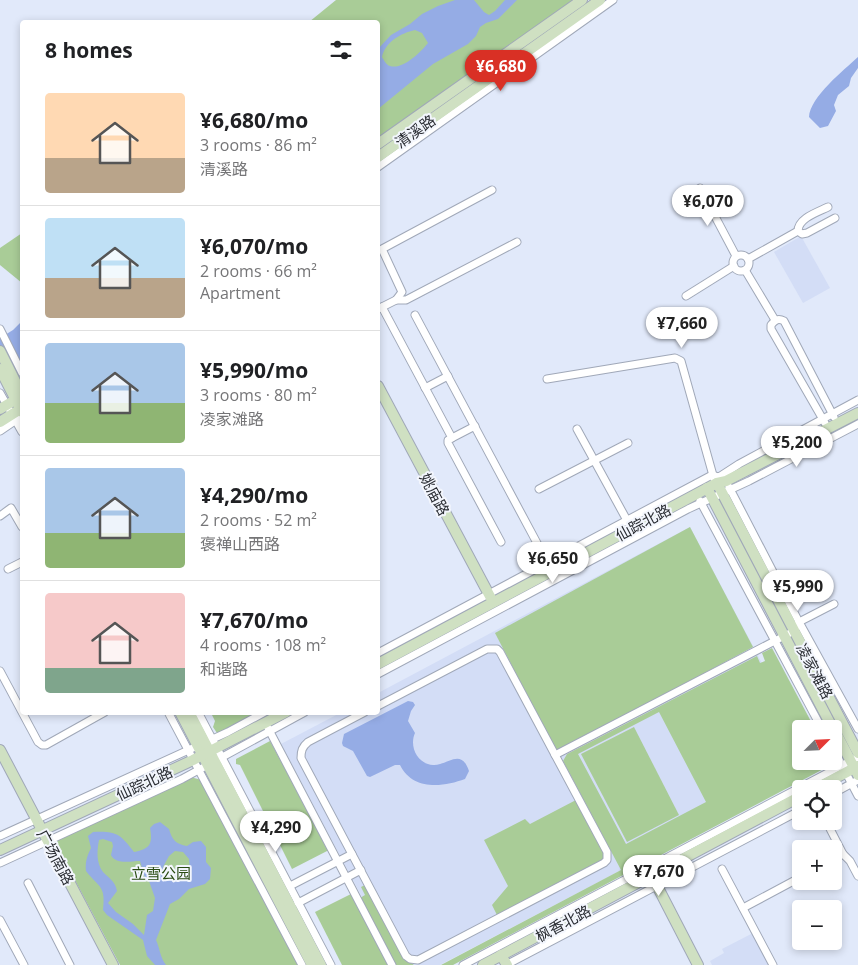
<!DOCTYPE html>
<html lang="en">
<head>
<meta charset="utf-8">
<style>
  body { margin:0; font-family:"Open Sans","Noto Sans SC",sans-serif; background:#f2f2f2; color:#202124; height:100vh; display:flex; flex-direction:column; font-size:19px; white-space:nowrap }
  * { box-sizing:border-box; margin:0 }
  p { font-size:16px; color:#757577 }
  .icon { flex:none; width:28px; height:28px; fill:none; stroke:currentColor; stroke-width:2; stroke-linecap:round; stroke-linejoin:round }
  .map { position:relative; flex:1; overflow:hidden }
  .panel { position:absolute; left:20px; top:20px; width:360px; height:695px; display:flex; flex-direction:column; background:#fff; border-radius:5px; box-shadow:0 2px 8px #0003 }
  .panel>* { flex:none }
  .needle { width:32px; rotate:66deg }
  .fabs { position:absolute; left:792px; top:720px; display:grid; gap:10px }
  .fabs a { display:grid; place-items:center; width:50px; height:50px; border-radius:5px; background:#fff; box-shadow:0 2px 8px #0003; font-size:25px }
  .price { position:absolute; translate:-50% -42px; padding:0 11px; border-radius:18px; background:#fff; color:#222; font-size:16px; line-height:32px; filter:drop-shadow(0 1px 2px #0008) }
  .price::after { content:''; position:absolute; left:50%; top:30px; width:15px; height:11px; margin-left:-8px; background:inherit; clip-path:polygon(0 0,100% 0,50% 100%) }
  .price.on { background:#d93025; color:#fff }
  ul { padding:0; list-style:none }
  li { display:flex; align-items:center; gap:15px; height:125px; padding:0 25px }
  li+li { border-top:1px solid #e0e0e0 }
  li span { display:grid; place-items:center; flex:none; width:140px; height:100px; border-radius:5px; color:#555 }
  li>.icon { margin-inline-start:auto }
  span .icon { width:60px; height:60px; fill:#fffc; stroke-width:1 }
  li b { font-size:21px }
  h2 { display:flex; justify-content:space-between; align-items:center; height:60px; padding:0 25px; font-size:21px }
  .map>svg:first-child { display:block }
  .built { fill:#d3ddf6 }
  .green { fill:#a9cc97; fill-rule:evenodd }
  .water { fill:#95ace5; fill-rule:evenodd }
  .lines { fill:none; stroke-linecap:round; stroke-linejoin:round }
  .street-casing { stroke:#a0a8b8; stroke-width:9 }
  .secondary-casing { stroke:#a0a8b8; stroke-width:12 }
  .street { stroke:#fff; stroke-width:7 }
  .secondary { stroke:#cfe0c2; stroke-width:10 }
  .labels { text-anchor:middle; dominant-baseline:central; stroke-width:4; stroke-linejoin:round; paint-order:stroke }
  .street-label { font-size:15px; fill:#292c32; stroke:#f3f6fd }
  .park-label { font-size:15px; fill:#294b11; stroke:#f3f6fd }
</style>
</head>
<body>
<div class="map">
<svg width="858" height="965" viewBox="0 0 858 965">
  <rect width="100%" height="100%" fill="#e1e9fa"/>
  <g class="built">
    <path d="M 801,236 L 830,288 L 803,303 L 774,252 Z"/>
    <path d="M 690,527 L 801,737 L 801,761 L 818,767 L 440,965 L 398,965 L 281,744 L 340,713 L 378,712 L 378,693 Z"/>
    <path d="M 753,933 L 769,965 L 712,965 L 710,961 L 724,953 L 722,949 Z"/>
  </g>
  <g class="green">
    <path d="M 336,0 L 582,0 L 378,144 L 378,22 L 309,22 Z"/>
    <path d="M 22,233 L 22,283 L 0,265 L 0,248 Z"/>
    <path d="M 690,527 L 753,647 L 559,751 L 555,749 L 495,633 Z"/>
    <path d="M 772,648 L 815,729 L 801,729 L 801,761 L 832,761 L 833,764 L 453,965 L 441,965 L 621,870 L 563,761 L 567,754 L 757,656 L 760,663 L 765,661 L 762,653 ZM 659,712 L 706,802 L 626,844 L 578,754 Z"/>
    <path d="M 255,712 L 256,714 L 221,733 L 217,733 L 213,727 L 215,721 L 211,713 Z"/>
    <path d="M 634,727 L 679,815 L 627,842 L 581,754 Z"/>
    <path d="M 270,741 L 329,850 L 292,869 L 240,765 L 236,764 L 236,759 Z"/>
    <path d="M 182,775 L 202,780 L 299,965 L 120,965 L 52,837 Z"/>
    <path d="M 576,800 L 605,854 L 603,860 L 497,915 L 492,905 L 508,886 L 484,840 L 525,819 L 530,824 Z"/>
    <path d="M 365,885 L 404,958 L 414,965 L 396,965 L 360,898 L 365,895 L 361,887 Z"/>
    <path d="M 351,894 L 388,965 L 342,965 L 315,912 Z"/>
  </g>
  <g class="water">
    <path d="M 455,0 L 474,0 L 484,12 L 489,15 L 495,11 L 505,0 L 517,0 L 498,19 L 486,23 L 480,27 L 476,36 L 468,44 L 433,64 L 378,109 L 378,84 L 379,80 L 378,77 L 378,49 L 391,35 L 410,24 L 422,14 L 438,6 ZM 415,30 L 422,33 L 428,43 C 421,52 403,70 390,66 C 386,65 384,60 382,57 C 385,42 401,33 415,30 Z"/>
    <path d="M 858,57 L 858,68 L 851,78 L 849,86 L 838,95 L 834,105 L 836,111 L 828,126 L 820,128 L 809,117 C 810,97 844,70 858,57 Z"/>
    <path d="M 22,321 L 22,364 L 0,379 L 0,338 L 13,330 Z"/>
    <path d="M 408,701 L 413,702 L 415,705 L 411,711 L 408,721 L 415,733 C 409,746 417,764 433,765 C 447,766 461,747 469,771 L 465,779 C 443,787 413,791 400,765 L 395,765 L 370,777 L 367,776 L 353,751 L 343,746 L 342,743 L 344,734 Z"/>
    <path d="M 160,822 L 169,829 C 172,840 176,844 187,846 L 193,842 L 201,841 L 206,847 L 206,862 L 211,868 L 210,879 L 205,884 L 189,889 L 179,899 L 170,904 L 156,940 C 160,949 160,957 166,965 L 155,965 L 147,956 L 143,940 L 107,915 L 103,910 C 106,885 99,888 86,871 C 85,862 87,856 91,848 L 88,836 L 93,832 C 117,831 120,834 134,852 C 150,849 153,844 150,828 L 154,824 ZM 103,839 L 112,842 L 113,846 L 111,855 C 116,865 130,861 140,861 L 145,878 L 149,881 L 155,898 L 153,911 L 147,915 L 144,935 L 133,924 L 116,912 L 108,903 L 117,891 C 115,881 110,879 103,872 C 96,863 97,850 99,840 ZM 175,851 L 183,852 L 189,859 L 190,871 L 178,878 L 167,876 L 163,867 L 169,856 Z"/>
  </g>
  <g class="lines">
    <defs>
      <g id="street">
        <path d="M 378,167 L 613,0"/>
        <path d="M 700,188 L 736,256"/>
        <path d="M 828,207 C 818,212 798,218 798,231 L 802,234 L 807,233 L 835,218"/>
        <circle cx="741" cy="263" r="8"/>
        <path d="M 748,259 L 798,231"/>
        <path d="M 745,270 L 775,320"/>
        <path d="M 686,296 L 734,266"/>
        <path d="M 396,300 L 406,300 L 517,242"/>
        <path d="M 382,307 L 452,438"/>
        <path d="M 378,309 L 396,300 L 402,292 L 382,249 L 492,190"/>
        <path d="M 415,315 L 537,543 L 547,567"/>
        <path d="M 0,329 L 22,373"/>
        <path d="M 547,379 L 675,358 L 681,361 L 714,479"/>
        <path d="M 425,388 L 448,376"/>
        <path d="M 0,393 L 22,432"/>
        <path d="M 825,423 L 771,329 L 771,325 C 775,320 778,318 784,321 L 834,417"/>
        <path d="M 475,426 L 448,440 L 448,443 L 501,542"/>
        <path d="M 577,429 L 629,524"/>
        <path d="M 0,431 L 22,416"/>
        <path d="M 729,487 L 799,622 L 858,729"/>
        <path d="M 539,489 L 628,443"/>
        <path d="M 700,501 L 822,729"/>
        <path d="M 0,516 L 11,508 L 22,527"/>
        <path d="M 8,569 L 22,562"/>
        <path d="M 378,653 L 712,475 L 719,477 L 739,464 L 858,400"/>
        <path d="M 0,671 L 38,742 L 42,745 L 46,745 L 105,712"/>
        <path d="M 378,674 L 688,509 L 749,481 L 858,424"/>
        <path d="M 168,712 L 302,965"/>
        <path d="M 198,712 L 331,965"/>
        <path d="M 365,712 L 308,742 C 302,747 301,751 301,758 L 406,956 L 410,959 L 418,960 L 604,863 L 607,860 L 607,852 L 500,652 L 497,649 L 487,649 L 378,706"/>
        <path d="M 268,728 L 392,965"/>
        <path d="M 834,750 L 858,796"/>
        <path d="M 555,755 L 794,631 L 799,622 L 834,604"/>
        <path d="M 834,793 L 858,780"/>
        <path d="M 826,821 L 843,854 L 850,861 L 858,876"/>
        <path d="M 0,836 L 228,732 L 265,712"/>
        <path d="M 834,859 L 843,854"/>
        <path d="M 0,863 L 182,779 L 305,712"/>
        <path d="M 722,869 L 773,965"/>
        <path d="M 28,883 L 70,965"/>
        <path d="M 290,886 L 352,854"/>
        <path d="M 298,903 L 361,870"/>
        <path d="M 743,908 L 801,877"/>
        <path d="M 0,920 L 24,965"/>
        <path d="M 463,965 L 858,757"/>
        <path d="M 506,965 L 801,810"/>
      </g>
      <g id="secondary">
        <path d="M 378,144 L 582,0"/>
        <path d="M 378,157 L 600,0"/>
        <path d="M 0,351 L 22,395"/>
        <path d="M 0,369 L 22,412"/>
        <path d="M 378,386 L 493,602"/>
        <path d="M 0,409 L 20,397"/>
        <path d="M 0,422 L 22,408"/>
        <path d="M 717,483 L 858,753"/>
        <path d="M 707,488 L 833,729"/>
        <path d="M 378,664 L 717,483 L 726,481 L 858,413"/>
        <path d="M 180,712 L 312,965"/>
        <path d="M 189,712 L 321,965"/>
        <path d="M 834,729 L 858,775"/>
        <path d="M 0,750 L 113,965"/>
        <path d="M 815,789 L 858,766"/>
        <path d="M 0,850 L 193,760 L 286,712"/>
        <path d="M 652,876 L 698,965"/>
        <path d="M 501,955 L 507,965"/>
        <path d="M 483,965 L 801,796"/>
      </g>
    </defs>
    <use href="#street" class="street-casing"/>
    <use href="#secondary" class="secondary-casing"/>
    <use href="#street" class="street"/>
    <use href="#secondary" class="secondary"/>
  </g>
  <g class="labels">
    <g class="street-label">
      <text transform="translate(415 131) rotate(-35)">清溪路</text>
      <text transform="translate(435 494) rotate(62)">姚庙路</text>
      <text transform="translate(643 522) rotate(-28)">仙踪北路</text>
      <text transform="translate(815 671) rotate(62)">凌家滩路</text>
      <text transform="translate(144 783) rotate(-25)">仙踪北路</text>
      <text transform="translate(56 857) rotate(62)">广场南路</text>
      <text transform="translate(563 923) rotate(-28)">枫香北路</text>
    </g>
    <g class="park-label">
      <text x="161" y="873">立雪公园</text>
    </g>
  </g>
</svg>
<div class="fabs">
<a><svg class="needle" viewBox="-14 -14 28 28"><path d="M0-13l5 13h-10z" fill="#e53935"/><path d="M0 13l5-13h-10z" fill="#757577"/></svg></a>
<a><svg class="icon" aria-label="locate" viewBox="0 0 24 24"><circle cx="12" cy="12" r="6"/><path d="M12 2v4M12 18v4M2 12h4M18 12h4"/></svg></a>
<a>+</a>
<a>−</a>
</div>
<b class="price on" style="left:501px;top:92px">¥6,680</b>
<b class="price" style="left:708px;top:227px">¥6,070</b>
<b class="price" style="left:682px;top:349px">¥7,660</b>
<b class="price" style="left:797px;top:468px">¥5,200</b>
<b class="price" style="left:553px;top:584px">¥6,650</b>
<b class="price" style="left:798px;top:612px">¥5,990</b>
<b class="price" style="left:276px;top:853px">¥4,290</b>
<b class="price" style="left:659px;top:897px">¥7,670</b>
<section class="panel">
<h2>8 homes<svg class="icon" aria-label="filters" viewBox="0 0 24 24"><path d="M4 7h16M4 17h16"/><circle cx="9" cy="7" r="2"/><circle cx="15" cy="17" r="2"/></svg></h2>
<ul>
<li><span style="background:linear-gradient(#ffd9b3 65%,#b9a48a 0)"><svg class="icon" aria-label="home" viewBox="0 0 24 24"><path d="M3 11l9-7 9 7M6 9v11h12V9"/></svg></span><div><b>¥6,680/mo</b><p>3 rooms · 86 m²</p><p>清溪路</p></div></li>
<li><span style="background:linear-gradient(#bfe0f5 60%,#b9a48a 0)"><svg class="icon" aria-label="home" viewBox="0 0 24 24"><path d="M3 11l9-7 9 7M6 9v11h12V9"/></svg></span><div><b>¥6,070/mo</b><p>2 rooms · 66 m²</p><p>Apartment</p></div></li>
<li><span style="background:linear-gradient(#a9c7e8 60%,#8fb573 0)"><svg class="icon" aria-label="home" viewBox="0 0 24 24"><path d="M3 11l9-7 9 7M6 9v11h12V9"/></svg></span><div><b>¥5,990/mo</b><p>3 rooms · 80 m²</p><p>凌家滩路</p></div></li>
<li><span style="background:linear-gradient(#a9c7e8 65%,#8fb573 0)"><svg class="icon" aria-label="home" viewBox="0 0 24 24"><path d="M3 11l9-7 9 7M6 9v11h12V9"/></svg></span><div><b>¥4,290/mo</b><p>2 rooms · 52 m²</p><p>褒禅山西路</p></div></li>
<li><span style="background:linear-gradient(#f6c9c9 75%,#7fa58c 0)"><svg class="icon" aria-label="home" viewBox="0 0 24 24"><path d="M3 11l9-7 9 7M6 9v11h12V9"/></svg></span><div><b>¥7,670/mo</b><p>4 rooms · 108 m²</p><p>和谐路</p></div></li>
</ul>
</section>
</div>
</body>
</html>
